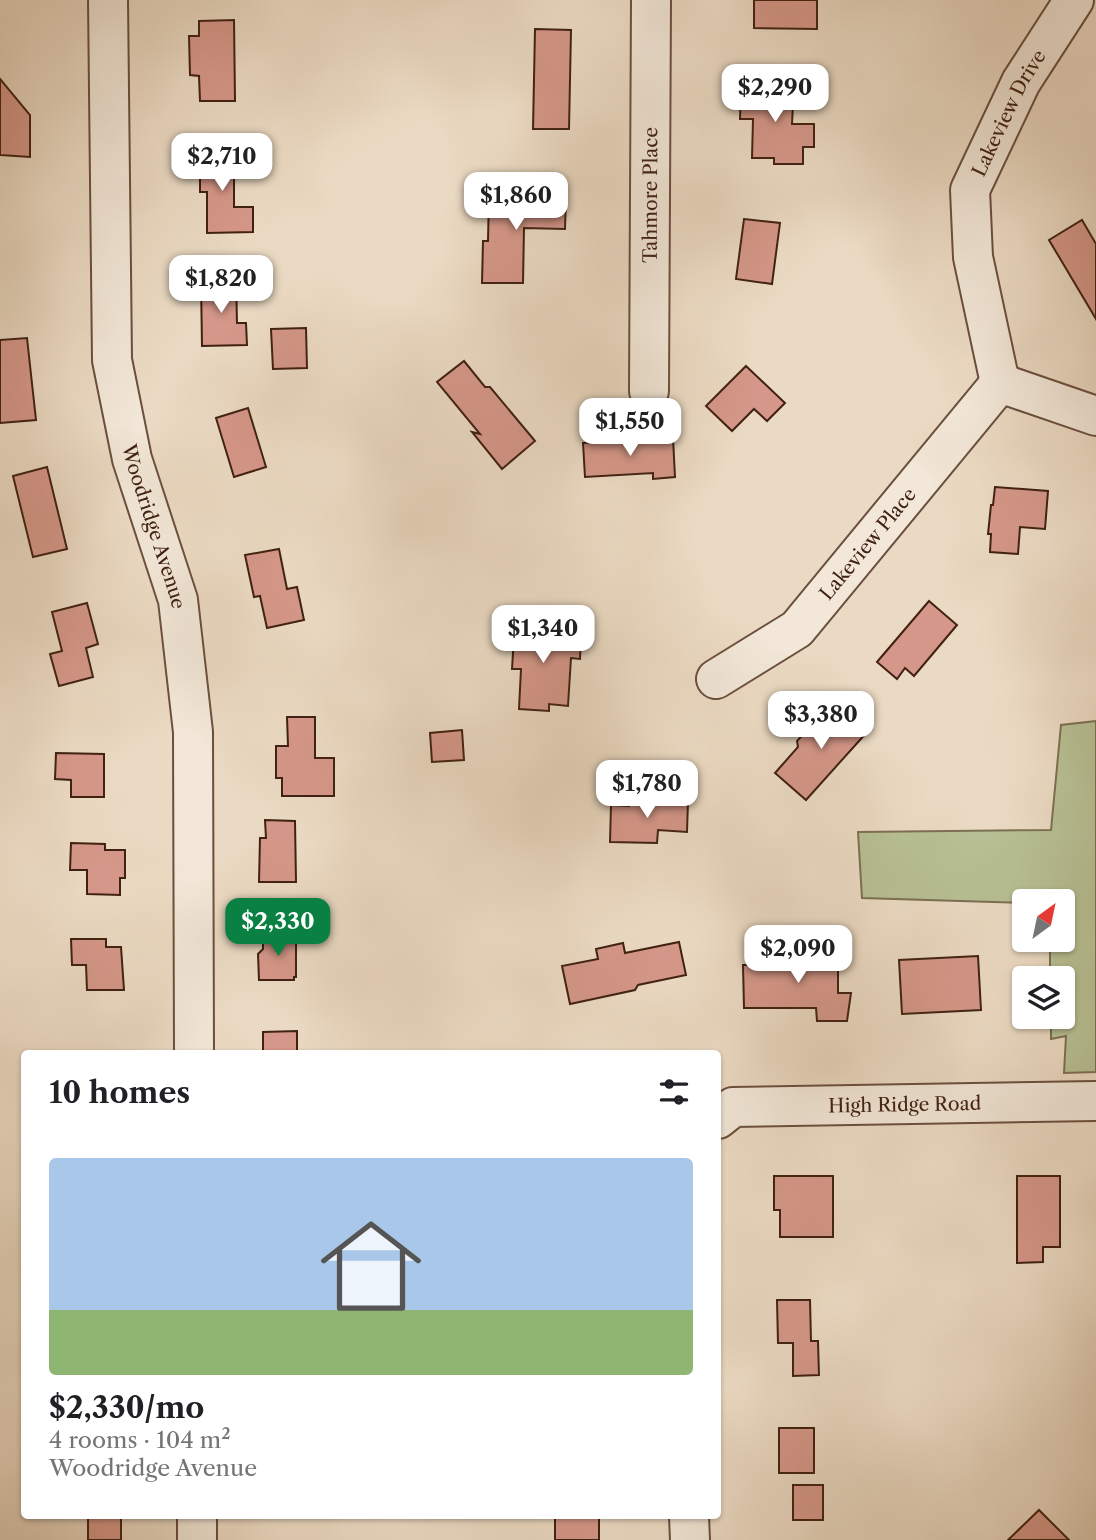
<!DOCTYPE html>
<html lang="en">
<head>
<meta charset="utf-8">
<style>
  body { margin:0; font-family:"Libre Caslon Text",serif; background:#f6f6f6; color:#202124; height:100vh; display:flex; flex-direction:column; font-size:26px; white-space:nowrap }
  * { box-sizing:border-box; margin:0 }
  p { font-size:23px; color:#757577 }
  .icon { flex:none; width:38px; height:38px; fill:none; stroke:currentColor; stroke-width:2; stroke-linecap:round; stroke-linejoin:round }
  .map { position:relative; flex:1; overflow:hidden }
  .side { position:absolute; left:21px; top:1050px; width:700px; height:469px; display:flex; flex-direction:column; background:#fff; border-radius:7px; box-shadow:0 2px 5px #0004 }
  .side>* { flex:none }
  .needle { width:46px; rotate:33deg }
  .buttons { position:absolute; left:1012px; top:889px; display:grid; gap:14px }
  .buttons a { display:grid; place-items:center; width:63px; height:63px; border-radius:7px; background:#fff; box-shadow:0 2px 5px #0004; font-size:35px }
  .price { position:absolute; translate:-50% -60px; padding:0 16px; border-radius:14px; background:#fff; color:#222; font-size:23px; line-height:46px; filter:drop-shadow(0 2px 4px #0008) }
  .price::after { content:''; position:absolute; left:50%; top:42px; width:21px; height:16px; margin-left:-10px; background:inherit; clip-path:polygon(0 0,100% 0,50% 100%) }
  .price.selected { background:#0b8043; color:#fff }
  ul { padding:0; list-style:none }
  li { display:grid; align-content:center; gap:14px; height:371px; padding:0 28px }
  li span { display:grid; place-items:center; height:217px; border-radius:7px; color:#555 }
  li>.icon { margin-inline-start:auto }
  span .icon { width:126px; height:126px; fill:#fffc; stroke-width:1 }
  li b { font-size:30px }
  h2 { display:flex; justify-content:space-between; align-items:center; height:84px; padding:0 28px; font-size:30px }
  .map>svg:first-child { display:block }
  .green { fill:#b7c094; stroke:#7c7053; stroke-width:2 }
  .building { fill:#d59789; stroke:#402112; stroke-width:2 }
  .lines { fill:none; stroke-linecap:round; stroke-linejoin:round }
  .minor-casing { stroke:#6b4f3e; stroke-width:42 }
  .minor { stroke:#f2e7d8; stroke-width:38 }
  .labels { text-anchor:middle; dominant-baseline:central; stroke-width:7; stroke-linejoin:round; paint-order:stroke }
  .street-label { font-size:19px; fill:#402112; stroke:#f2e7d8 }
</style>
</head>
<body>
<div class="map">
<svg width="1096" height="1540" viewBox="0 0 1096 1540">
  <rect width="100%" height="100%" fill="#ebdac3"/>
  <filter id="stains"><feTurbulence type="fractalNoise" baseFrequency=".00286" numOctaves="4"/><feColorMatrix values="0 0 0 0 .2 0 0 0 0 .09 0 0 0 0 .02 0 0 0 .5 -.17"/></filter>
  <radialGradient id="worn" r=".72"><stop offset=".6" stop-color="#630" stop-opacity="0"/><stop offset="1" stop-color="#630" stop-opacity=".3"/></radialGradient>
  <path class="green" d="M 1096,721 L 1096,1072 L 1064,1073 L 1066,1036 L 1051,1039 L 1051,1017 L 1062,1017 L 1062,978 L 1050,978 L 1050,940 L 1062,940 L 1062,901 L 1024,901 L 1024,903 L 862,898 L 858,832 L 1051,830 L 1061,725 Z"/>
  <g class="building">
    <path d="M 754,0 L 817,0 L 817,29 L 754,28 Z"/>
    <path d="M 234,20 L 235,101 L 200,101 L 199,76 L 190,75 L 189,36 L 199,36 L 199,21 Z"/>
    <path d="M 535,29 L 571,30 L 569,129 L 533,129 Z"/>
    <path d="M 0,79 L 30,115 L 30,157 L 0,155 Z"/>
    <path d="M 741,85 L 794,86 L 792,124 L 814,124 L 814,147 L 803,147 L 803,164 L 774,164 L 774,158 L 752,158 L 753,119 L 740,119 Z"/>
    <path d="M 200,149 L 234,149 L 234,207 L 253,207 L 253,232 L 207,233 L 207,192 L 200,192 Z"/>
    <path d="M 521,194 L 566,196 L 565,229 L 524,228 L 523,283 L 482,283 L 483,241 L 488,241 L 489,195 Z"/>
    <path d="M 744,219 L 780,223 L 772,284 L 736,279 Z"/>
    <path d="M 1082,220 L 1096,244 L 1096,319 L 1049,240 Z"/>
    <path d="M 201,281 L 236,281 L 237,323 L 246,323 L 247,345 L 202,346 Z"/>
    <path d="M 306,328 L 307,368 L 273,369 L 271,329 Z"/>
    <path d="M 27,338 L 36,420 L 0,423 L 0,340 Z"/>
    <path d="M 464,361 L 485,387 L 490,387 L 535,441 L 502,469 L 472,432 L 480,434 L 437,382 Z"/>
    <path d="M 746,366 L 785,403 L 767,421 L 754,409 L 732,431 L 706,406 Z"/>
    <path d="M 248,408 L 266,467 L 234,477 L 216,418 Z"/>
    <path d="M 673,438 L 675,477 L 653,479 L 653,473 L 585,477 L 583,443 Z"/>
    <path d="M 47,467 L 67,549 L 33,557 L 13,476 Z"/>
    <path d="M 995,487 L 1048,491 L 1045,529 L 1020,527 L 1018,554 L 990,552 L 991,534 L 988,534 L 991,505 L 993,505 Z"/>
    <path d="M 279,549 L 287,589 L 297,587 L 304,620 L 267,628 L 260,596 L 254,597 L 245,555 Z"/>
    <path d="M 929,601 L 957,625 L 914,676 L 905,668 L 897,679 L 877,662 Z"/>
    <path d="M 87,603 L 98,644 L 86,648 L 93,677 L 59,686 L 50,654 L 62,651 L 52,612 Z"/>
    <path d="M 515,620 L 537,621 L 537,632 L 581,635 L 580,659 L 571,658 L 568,706 L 549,704 L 549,711 L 519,709 L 521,669 L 512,669 Z"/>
    <path d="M 839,704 L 868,731 L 806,800 L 775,773 L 798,747 L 797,741 L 814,722 L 819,726 Z"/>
    <path d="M 287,717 L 315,717 L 315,758 L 334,758 L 334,796 L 282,796 L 282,778 L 276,778 L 276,746 L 288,746 Z"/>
    <path d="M 462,730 L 464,760 L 432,762 L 430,733 Z"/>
    <path d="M 56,753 L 104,754 L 104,797 L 71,797 L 71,780 L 55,779 Z"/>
    <path d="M 634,800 L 688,801 L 687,832 L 658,830 L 657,843 L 610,842 L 611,805 L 629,806 Z"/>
    <path d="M 265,820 L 295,821 L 296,882 L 259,882 L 260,838 L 266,838 Z"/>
    <path d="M 71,843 L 105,844 L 105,850 L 125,850 L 125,878 L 120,878 L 120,895 L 87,894 L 87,870 L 70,870 Z"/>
    <path d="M 263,935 L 296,935 L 296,977 L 294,977 L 294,980 L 259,980 L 258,954 L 263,949 Z"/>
    <path d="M 71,939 L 106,939 L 106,947 L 121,947 L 124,990 L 87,990 L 86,965 L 72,965 Z"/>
    <path d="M 679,942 L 686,975 L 638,985 L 635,990 L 570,1004 L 562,966 L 598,959 L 596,949 L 623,943 L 625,953 Z"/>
    <path d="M 838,951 L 838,993 L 851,993 L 847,1021 L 817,1021 L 816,1008 L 744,1008 L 743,965 L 782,965 L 782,952 Z"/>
    <path d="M 978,956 L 981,1010 L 902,1014 L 899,960 Z"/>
    <path d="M 297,1031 L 297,1054 L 263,1054 L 263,1032 Z"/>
    <path d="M 774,1176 L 833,1176 L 833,1237 L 780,1237 L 780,1210 L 774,1210 Z"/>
    <path d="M 1017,1176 L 1060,1176 L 1060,1247 L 1043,1247 L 1043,1262 L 1017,1263 Z"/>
    <path d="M 777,1300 L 810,1300 L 811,1341 L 818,1341 L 819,1375 L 793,1376 L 793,1343 L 778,1343 Z"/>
    <rect x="779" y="1428" width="35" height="45"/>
    <rect x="793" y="1485" width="30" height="35"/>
    <path d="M 1039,1510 L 1069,1540 L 1008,1540 Z"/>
    <rect x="88" y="1516" width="33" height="24"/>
    <rect x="555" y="1516" width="44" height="24"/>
  </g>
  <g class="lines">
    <defs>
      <g id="minor">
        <path id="s1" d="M 108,0 L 112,360 L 132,459 L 178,600 L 193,732 L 194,1054"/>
        <path id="s2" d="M 1000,383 L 973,257 L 970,190 L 1021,82 L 1074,0"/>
        <path d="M 1000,383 L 1096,416"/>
        <path id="s3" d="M 649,391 L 651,0"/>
        <path id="s4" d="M 716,679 L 797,629 L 1000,383"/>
        <path id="s5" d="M 718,1119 L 733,1107 L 1096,1101"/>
        <path d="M 197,1516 L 197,1540"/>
        <path d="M 689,1516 L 690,1540"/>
      </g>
    </defs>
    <use href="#minor" class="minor-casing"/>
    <use href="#minor" class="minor"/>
  </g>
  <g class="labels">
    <g class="street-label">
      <text stroke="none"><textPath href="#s2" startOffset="282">Lakeview Drive</textPath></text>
      <text stroke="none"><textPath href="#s3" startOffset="196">Tahmore Place</textPath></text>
      <text stroke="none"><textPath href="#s1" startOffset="532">Woodridge Avenue</textPath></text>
      <text stroke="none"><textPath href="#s4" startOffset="206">Lakeview Place</textPath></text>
      <text stroke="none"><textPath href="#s5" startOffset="191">High Ridge Road</textPath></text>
    </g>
  </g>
  <rect width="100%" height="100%" filter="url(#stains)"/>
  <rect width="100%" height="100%" fill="url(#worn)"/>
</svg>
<div class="buttons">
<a><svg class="needle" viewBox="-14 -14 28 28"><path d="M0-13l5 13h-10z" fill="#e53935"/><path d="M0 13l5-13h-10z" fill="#757577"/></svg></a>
<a><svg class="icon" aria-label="layers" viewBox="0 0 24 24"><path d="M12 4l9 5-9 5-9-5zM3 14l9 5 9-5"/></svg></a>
</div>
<b class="price" style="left:775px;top:124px">$2,290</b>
<b class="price" style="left:222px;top:193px">$2,710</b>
<b class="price" style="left:516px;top:232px">$1,860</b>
<b class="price" style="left:221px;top:315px">$1,820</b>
<b class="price" style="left:630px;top:458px">$1,550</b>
<b class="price" style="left:543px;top:665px">$1,340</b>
<b class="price" style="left:821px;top:751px">$3,380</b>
<b class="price" style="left:647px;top:820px">$1,780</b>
<b class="price selected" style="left:278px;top:958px">$2,330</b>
<b class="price" style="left:798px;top:985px">$2,090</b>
<section class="side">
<h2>10 homes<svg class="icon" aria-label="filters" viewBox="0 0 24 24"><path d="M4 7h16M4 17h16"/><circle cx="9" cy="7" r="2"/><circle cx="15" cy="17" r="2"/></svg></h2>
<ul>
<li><span style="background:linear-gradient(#a9c7e8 70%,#8fb573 0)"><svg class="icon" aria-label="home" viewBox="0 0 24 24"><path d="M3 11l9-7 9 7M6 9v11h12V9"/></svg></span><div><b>$2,330/mo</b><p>4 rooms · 104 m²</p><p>Woodridge Avenue</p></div></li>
</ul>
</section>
</div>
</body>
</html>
